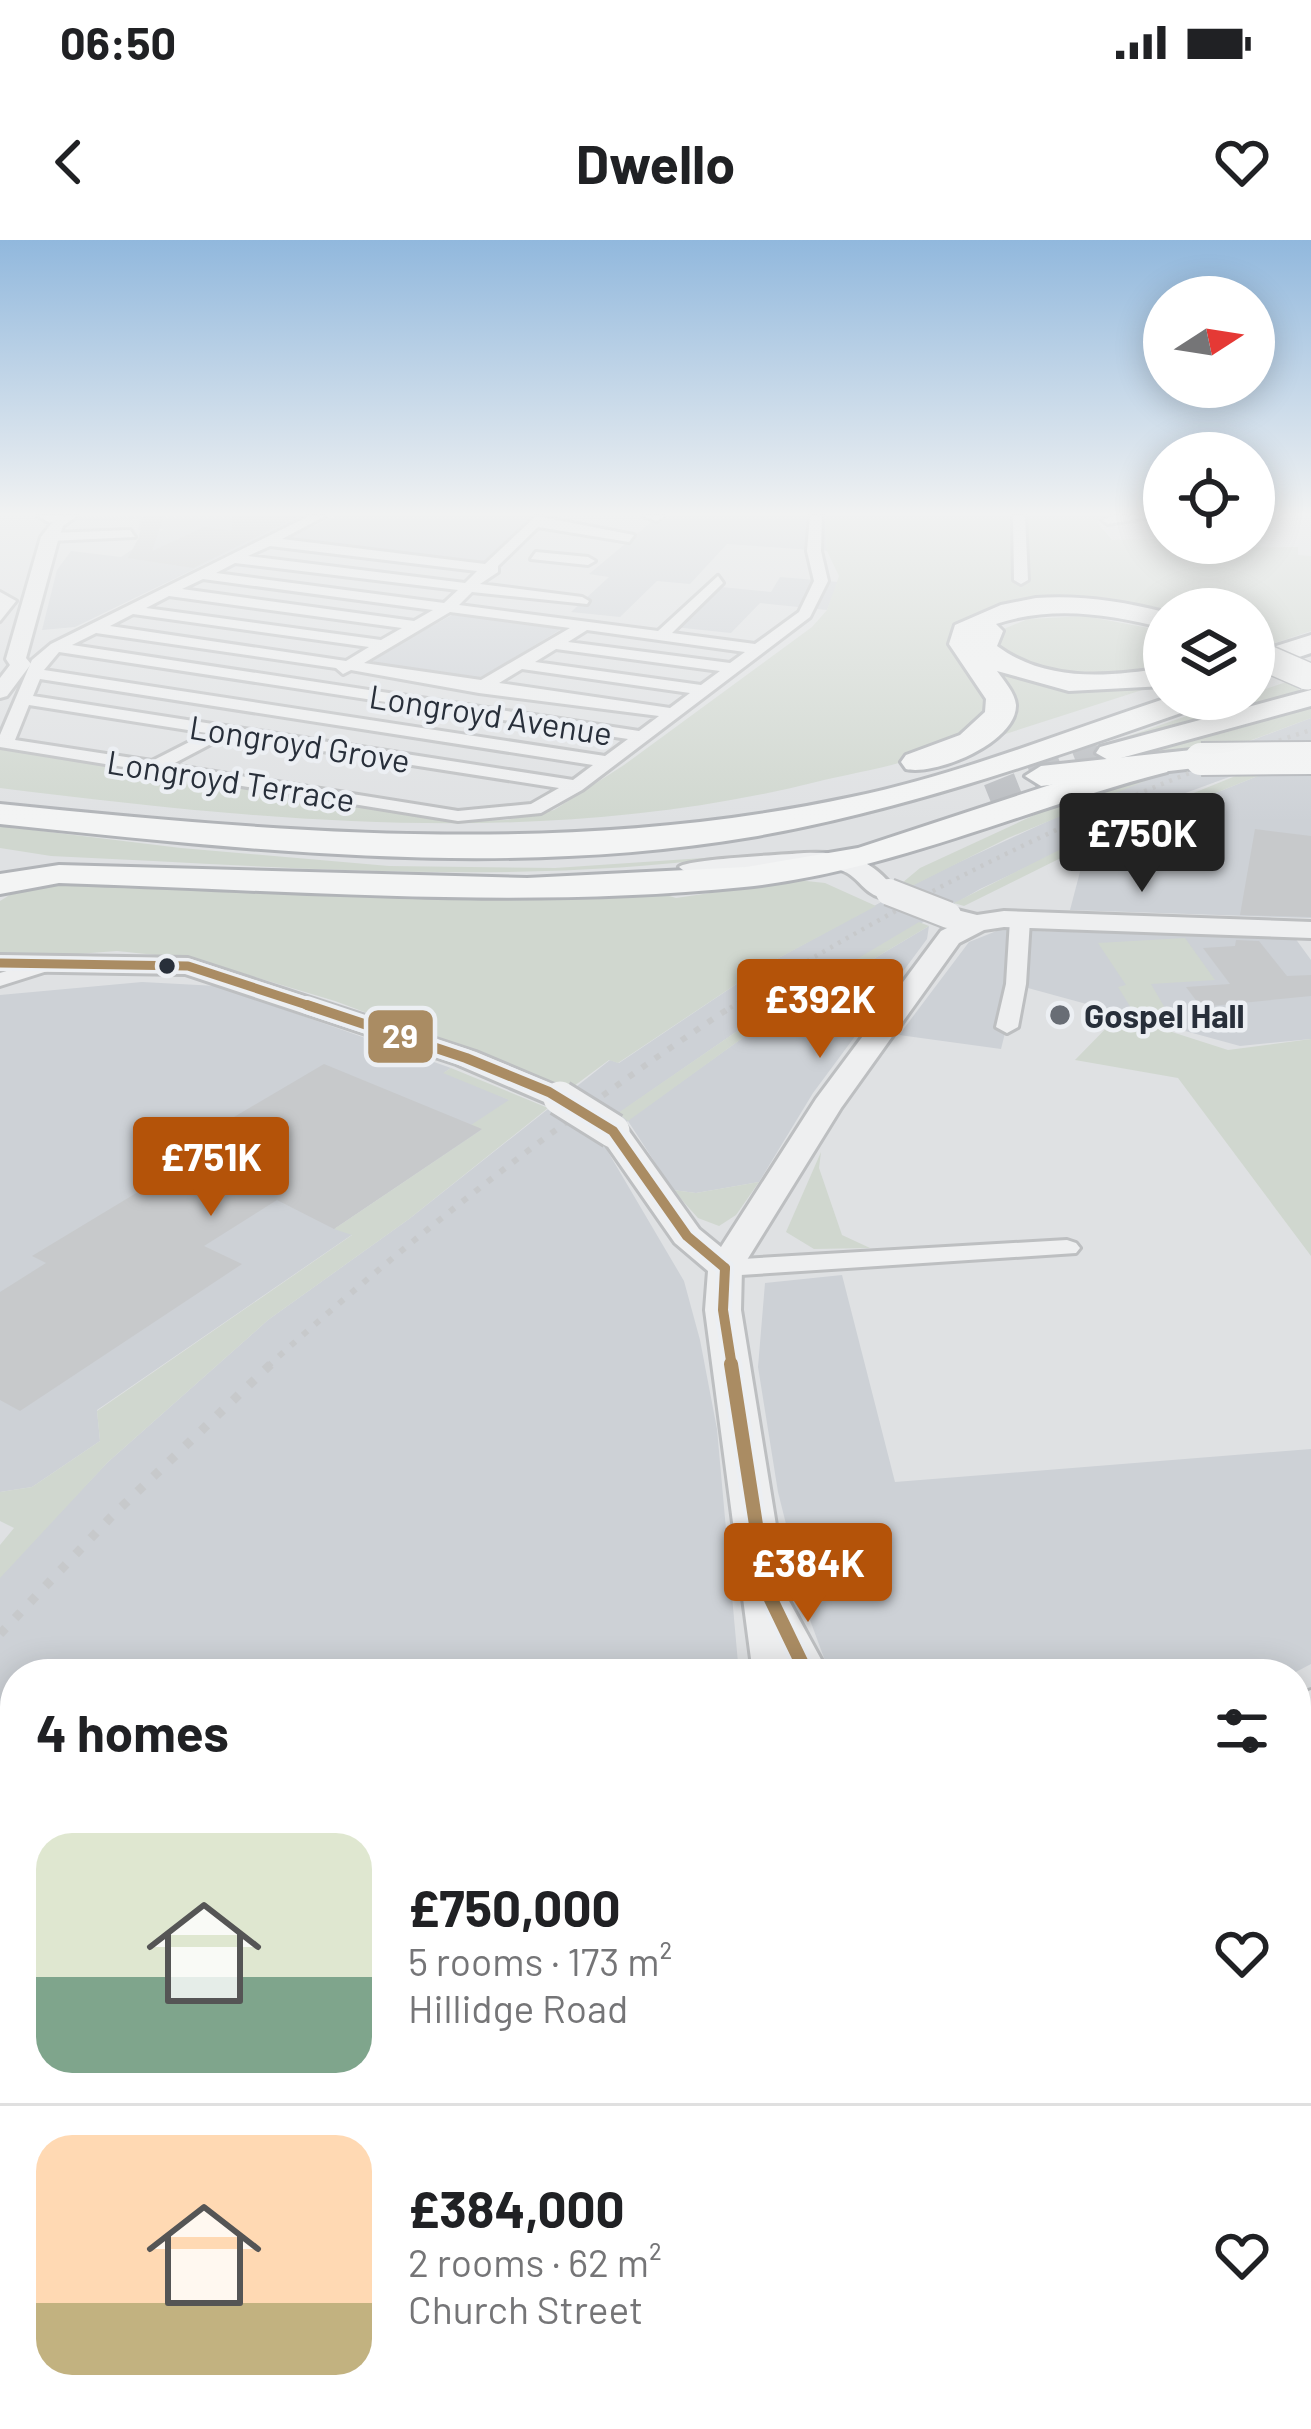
<!DOCTYPE html>
<html lang="en">
<head>
<meta charset="utf-8">
<style>
  body { margin:0; font-family:Barlow,sans-serif; background:#f2f2f2; color:#202124; height:100vh; display:flex; flex-direction:column; font-size:45px; white-space:nowrap }
  * { box-sizing:border-box; margin:0 }
  p { font-size:39px; color:#757577 }
  .icon { flex:none; width:66px; height:66px; fill:none; stroke:currentColor; stroke-width:2; stroke-linecap:round; stroke-linejoin:round }
  .map { position:relative; flex:1; overflow:hidden }
  .panel { position:absolute; left:0px; top:1419px; width:1311px; height:771px; display:flex; flex-direction:column; background:#fff; border-radius:48px 48px 0 0; box-shadow:0 6px 30px #0003 }
  .panel>* { flex:none }
  .needle { width:78px; rotate:78deg }
  .controls { position:absolute; left:1143px; top:36px; display:grid; gap:24px }
  .controls a { display:grid; place-items:center; width:132px; height:132px; border-radius:50%; background:#fff; box-shadow:0 6px 30px #0003; font-size:60px }
  .price { position:absolute; translate:-50% -102px; padding:0 27px; border-radius:12px; background:#b45309; color:#fff; font-size:39px; line-height:78px; filter:drop-shadow(0 3px 6px #0008) }
  .price::after { content:''; position:absolute; left:50%; top:72px; width:36px; height:27px; margin-left:-18px; background:inherit; clip-path:polygon(0 0,100% 0,50% 100%) }
  .price.on { background:#222; color:#fff }
  ul { padding:0; list-style:none }
  li { display:flex; align-items:center; gap:36px; height:300px; padding:0 36px }
  li+li { border-top:3px solid #e0e0e0 }
  li span { display:grid; place-items:center; flex:none; width:336px; height:240px; border-radius:36px; color:#555 }
  li>.icon { margin-inline-start:auto }
  span .icon { width:144px; height:144px; fill:#fffc; stroke-width:1 }
  li b { font-size:51px }
  h2 { display:flex; justify-content:space-between; align-items:center; height:144px; padding:0 36px; font-size:51px }
  .status { display:flex; justify-content:space-between; align-items:center; height:84px; padding:0 60px; background:#fff; direction:ltr }
  .status svg { height:33px; fill:currentColor }
  header { display:flex; justify-content:space-between; align-items:center; height:156px; padding:0 36px; background:#fff; font-size:54px; font-weight:700 }
  .map>svg:first-child { display:block }
  .built { fill:#cdd1d6 }
  .green { fill:#d0d7cf }
  .building { fill:#c7c9cb }
  .lines { fill:none; stroke-linecap:round; stroke-linejoin:round }
  .trunk-tunnel { stroke:#babdc1; stroke-width:32; stroke-dasharray:32 15; stroke-linecap:butt }
  .minor-casing { stroke:#bdbfc1; stroke-width:6 }
  .tertiary-casing { stroke:#bdbfc1; stroke-width:6 }
  .primary-casing { stroke:#bbbec1; stroke-width:6 }
  .trunk-casing { stroke:#b1b4b8; stroke-width:6 }
  .motorway-casing { stroke:#b1b4b8; stroke-width:6 }
  .minor { fill:#eeeff0; fill-rule:evenodd }
  .tertiary { fill:#eeeff0; fill-rule:evenodd }
  .primary { fill:#f3f4f4; fill-rule:evenodd }
  .trunk { fill:#f3f4f4; fill-rule:evenodd }
  .motorway { fill:#f3f4f4; fill-rule:evenodd }
  .rail-far2 { stroke:#c7c9cb; stroke-width:4.5; stroke-dasharray:3 6; stroke-linecap:butt }
  .rail-far1 { stroke:#c7c9cb; stroke-width:6; stroke-dasharray:6 10; stroke-linecap:butt }
  .rail { stroke:#c7c9cb; stroke-width:9; stroke-dasharray:8 14; stroke-linecap:butt }
  .tertiary-bridge-far1-casing { stroke:#bdbfc1; stroke-width:30; stroke-linecap:butt }
  .tertiary-bridge-casing { stroke:#bdbfc1; stroke-width:39; stroke-linecap:butt }
  .trunk-bridge-casing { stroke:#b1b4b8; stroke-width:36; stroke-linecap:butt }
  .motorway-bridge-casing { stroke:#b1b4b8; stroke-width:30; stroke-linecap:butt }
  .tertiary-bridge-far1 { stroke:#eeeff0; stroke-width:26 }
  .tertiary-bridge { stroke:#eeeff0; stroke-width:33 }
  .trunk-bridge { stroke:#f3f4f4; stroke-width:32 }
  .motorway-bridge { stroke:#f3f4f4; stroke-width:27 }
  .bus-1-far2-casing { stroke:#eceff3; stroke-width:15 }
  .bus-1-far1-casing { stroke:#eceff3; stroke-width:18 }
  .bus-1-casing { stroke:#eceff3; stroke-width:22 }
  .bus-1-far2 { stroke:#aa8c63; stroke-width:9 }
  .bus-1-far1 { stroke:#aa8c63; stroke-width:10 }
  .bus-1 { stroke:#aa8c63; stroke-width:14 }
  .bus-dot { fill:#282f3a; stroke:#eceff3; stroke-width:4.5 }
  .poi-dot { fill:#686d75; stroke:#eceff3; stroke-width:4.5 }
  .labels { text-anchor:middle; dominant-baseline:central; stroke-width:9; stroke-linejoin:round; paint-order:stroke }
  .far-street-label { font-size:33px; fill:#282f3a; stroke:#eceff3 }
  .far-poi-label { font-size:33px; font-weight:bold; fill:#282f3a; stroke:#eceff3; text-anchor:start }
  .line-badge { stroke:#eceff3; stroke-width:4.5 }
  .badge-label { font-size:33px; text-anchor:middle; font-weight:bold; fill:#fff }
</style>
</head>
<body>
<div class="status"><b>06:50</b><svg viewBox="0 0 49 12"><path d="M0 12V9h3v3zM5 12V6h3v6zM10 12V3h3v9zM15 12V0h3v12zM26 1h20v11H26zM47 4h2v5h-2z"/></svg></div>
<header><svg class="icon" aria-label="back" viewBox="0 0 24 24"><path d="M15 5l-7 7 7 7"/></svg>Dwello<svg class="icon" aria-label="heart" viewBox="0 0 24 24"><path d="M12 20l-8-8c-3-5 5-10 8-4 3-6 11-1 8 4z"/></svg></header>
<div class="map">
<svg width="1311" height="2189" viewBox="0 0 1311 2189">
  <rect width="100%" height="100%" fill="#dfe1e3"/>
  <g class="built">
    <path d="M 303,276 L 75,387 L 42,390 L 57,330 L 71,311 L 121,317 L 163,289 L 138,290 L 140,279 L 77,281 L 79,277 Z"/>
    <path d="M 336,276 L 543,276 L 525,296 L 513,295 L 485,323 L 476,325 L 291,302 L 289,297 Z"/>
    <path d="M 649,276 L 825,276 L 827,311 L 727,304 L 690,344 L 657,341 L 620,377 L 571,372 L 609,337 L 589,334 L 656,278 Z"/>
    <path d="M 780,337 L 838,342 L 827,370 L 760,363 L 731,393 L 674,387 L 711,346 L 771,352 Z"/>
    <path d="M 452,375 L 555,387 L 560,390 L 480,438 L 365,423 Z"/>
    <path d="M 1311,478 L 1311,507 L 1180,555 L 980,649 L 746,785 L 619,873 L 628,880 L 755,789 L 929,686 L 927,699 L 813,853 L 759,942 L 696,953 L 673,950 L 628,881 L 601,900 L 684,1041 L 700,1100 L 717,1189 L 739,1434 L 15,1434 L 15,1878 L 0,1885 L 0,1335 L 108,1222 L 268,1080 L 409,979 L 610,820 L 619,823 L 762,727 L 929,636 L 1096,559 Z"/>
    <path d="M 1280,527 L 1311,530 L 1311,678 L 1070,670 L 1087,605 Z"/>
    <path d="M 999,690 L 1295,698 L 1311,720 L 1311,799 L 1240,806 L 1017,745 L 1001,809 L 899,795 L 969,702 Z"/>
    <path d="M 142,742 L 217,746 L 451,828 L 445,832 L 510,860 L 482,890 L 335,988 L 353,994 L 97,1170 L 100,1201 L 32,1247 L 0,1252 L 0,755 Z"/>
    <path d="M 842,1035 L 895,1242 L 1311,1209 L 1311,1424 L 1292,1434 L 830,1434 L 810,1380 L 778,1252 L 758,1127 L 765,1043 Z"/>
    <path d="M 1311,1494 L 1311,1986 L 1296,1977 L 1296,1504 Z"/>
    <path d="M 1296,2098 L 1311,2109 L 1311,2189 L 842,2189 L 859,2175 L 1296,2175 Z"/>
    <path d="M 488,2175 L 826,2175 L 837,2189 L 468,2189 Z"/>
  </g>
  <g class="green">
    <path d="M 825,276 L 1103,276 L 1097,282 L 1112,300 L 1164,299 L 1164,303 L 1213,303 L 1217,308 L 1298,307 L 1298,315 L 1311,316 L 1311,391 L 1260,408 L 1254,406 L 1254,369 L 1164,369 L 1164,375 C 1109,372 988,347 951,394 C 954,423 984,441 991,470 C 979,480 968,492 956,500 C 917,524 860,531 816,542 C 547,609 272,582 0,548 L 0,505 L 467,581 L 507,580 L 554,570 L 624,525 L 812,387 L 827,370 L 839,336 L 827,311 Z"/>
    <path d="M 1085,376 L 1164,391 L 1164,433 L 1077,439 L 996,414 L 994,393 L 1028,379 Z"/>
    <path d="M 995,426 L 1164,443 L 971,505 L 993,493 Z"/>
    <path d="M 1289,441 L 1302,452 L 1096,512 L 1091,509 L 1236,459 L 1254,459 L 1254,453 Z"/>
    <path d="M 1311,464 L 1311,478 L 1217,513 L 1120,516 Z"/>
    <path d="M 1265,524 L 1280,527 L 1087,605 L 964,666 L 954,663 L 1083,598 Z"/>
    <path d="M 1164,533 L 1008,598 L 912,646 L 902,643 L 920,628 L 1080,554 Z"/>
    <path d="M 0,586 L 181,608 L 389,626 L 555,628 L 733,616 C 507,647 278,626 51,616 L 0,608 Z"/>
    <path d="M 797,640 L 825,643 L 876,666 L 762,727 L 618,823 L 609,820 L 570,849 L 335,761 L 195,719 L 117,711 L 38,717 L 0,713 L 0,661 L 24,646 L 51,641 L 660,653 L 676,658 Z"/>
    <path d="M 919,682 L 929,686 L 755,789 L 628,881 L 618,873 L 746,785 Z"/>
    <path d="M 1185,698 L 1215,740 L 1151,744 L 1169,775 L 1136,776 L 1118,747 L 1126,745 L 1098,703 Z"/>
    <path d="M 1119,775 L 1228,810 L 1311,799 L 1311,1016 L 1178,838 L 1075,820 Z"/>
    <path d="M 451,828 L 548,868 L 409,979 L 268,1080 L 108,1222 L 0,1338 L 0,1305 L 14,1288 L 0,1281 L 0,1252 L 32,1247 L 100,1201 L 97,1171 L 352,995 L 334,989 L 481,890 L 471,885 L 509,860 L 443,833 Z"/>
    <path d="M 821,912 L 819,928 L 842,995 L 870,1008 L 814,1009 L 786,992 Z"/>
    <path d="M 759,942 L 736,975 L 719,986 L 698,978 L 673,950 L 696,953 Z"/>
    <path d="M 15,2013 L 15,2175 L 488,2175 L 468,2189 L 6,2189 Z"/>
  </g>
  <g class="building">
    <path d="M 143,276 L 164,276 L 152,311 L 204,287 L 232,291 L 232,276 L 299,276 L 193,328 L 128,318 L 139,297 Z"/>
    <path d="M 1255,589 L 1311,596 L 1311,677 L 1240,675 Z"/>
    <path d="M 1236,700 L 1259,701 L 1287,736 L 1311,735 L 1311,756 L 1201,767 L 1186,747 L 1230,744 L 1203,708 L 1235,706 Z"/>
    <path d="M 324,824 L 482,889 L 334,989 L 277,960 L 204,1006 L 242,1024 L 20,1171 L 0,1160 L 0,1052 L 46,1023 L 32,1016 L 191,920 L 190,903 Z"/>
  </g>
  <g class="lines">
    <path class="trunk-tunnel" d="M 990,560 L 1101,516"/>
    <defs>
      <g id="minor">
        <path d="M 309,276 L 325,276 L 282,299 L 485,324 L 536,276 L 634,295 L 629,302 L 538,287 L 498,326 L 498,332 L 480,344 L 582,357 L 589,361 L 587,364 L 472,352 L 459,365 L 658,391 L 718,336 L 723,343 L 672,393 L 755,404 L 799,372 L 814,341 L 807,311 L 810,276 L 822,276 L 821,311 L 828,341 L 810,377 L 582,550 L 541,573 L 458,581 L 0,507 L 0,495 L 32,420 L 51,404 ZM 270,306 L 477,331 L 465,343 L 248,316 ZM 235,323 L 458,350 L 444,363 L 216,333 ZM 203,339 L 433,370 L 414,381 L 182,349 ZM 169,356 L 402,388 L 381,400 L 146,368 ZM 450,372 L 570,388 L 481,440 L 364,423 ZM 133,374 L 369,407 L 346,421 L 110,386 ZM 587,390 L 745,412 L 730,423 L 568,402 ZM 96,393 L 336,428 L 343,434 L 351,430 L 479,453 L 659,476 L 639,491 L 72,405 ZM 556,409 L 720,431 L 701,445 L 535,422 ZM 59,412 L 628,499 L 605,516 L 44,430 ZM 522,429 L 690,453 L 670,468 L 499,443 ZM 40,439 L 593,525 L 573,540 L 33,456 ZM 29,465 L 207,493 L 152,521 L 15,500 ZM 226,496 L 559,548 L 531,564 L 458,571 L 171,525 Z"/>
        <path d="M 643,276 L 663,276 L 663,277 L 657,281 Z"/>
        <path d="M 1013,276 L 1025,276 L 1028,340 L 1021,344 L 1014,340 Z"/>
        <path d="M 1112,276 L 1155,276 L 1108,284 L 1102,280 Z"/>
        <path d="M 1254,280 L 1265,281 L 1266,284 L 1254,288 Z"/>
        <path d="M 130,290 L 135,297 L 50,301 L 43,297 L 50,293 Z"/>
        <path d="M 536,312 L 588,317 L 595,321 L 588,325 L 531,319 Z"/>
        <path d="M 0,352 L 16,361 L 0,381 Z"/>
        <path d="M 1020,674 L 1030,680 L 1026,744 L 1018,787 L 1007,793 L 996,787 L 1006,744 L 1010,680 Z"/>
        <path d="M 50,718 L 57,720 L 57,728 L 0,746 L 0,733 Z"/>
        <path d="M 1067,1000 L 1076,1003 L 1080,1008 L 1076,1013 L 725,1036 L 712,1028 L 725,1020 Z"/>
      </g>
      <g id="tertiary">
        <path d="M 57,276 L 77,276 L 63,286 L 59,297 L 26,418 L 31,424 L 7,456 L 0,458 L 0,438 L 10,425 L 6,419 L 41,297 Z"/>
        <path d="M 804,613 C 844,611 871,617 895,650 L 882,658 C 856,651 860,626 818,627 C 784,628 705,650 679,627 C 688,619 782,615 804,613 Z"/>
        <path d="M 957,670 L 977,675 L 1004,671 L 1311,682 L 1311,698 L 1004,687 L 984,690 L 959,703 L 841,868 L 742,1028 L 741,1070 L 788,1359 L 829,1434 L 753,1434 L 705,1070 L 708,1031 L 675,1003 L 597,891 L 613,882 L 624,884 L 699,989 L 721,1007 L 816,859 L 941,691 L 953,685 L 944,678 L 948,672 Z"/>
        <path d="M 0,715 L 188,718 L 476,812 L 571,852 L 575,858 L 571,864 L 549,864 L 456,824 L 185,734 L 0,731 Z"/>
        <path d="M 1311,1450 L 1311,1488 L 1296,1493 L 1296,1455 Z"/>
        <path d="M 15,1911 L 15,1965 L 0,1971 L 0,1916 Z"/>
        <path d="M 1296,2011 L 1311,2017 L 1311,2079 L 1296,2073 Z"/>
      </g>
      <path id="primary" d="M 38,276 L 60,276 L 61,277 L 50,283 Z"/>
      <g id="trunk">
        <path d="M 1311,450 L 1311,466 L 1110,521 L 1096,513 L 1100,507 Z"/>
        <path d="M 1157,517 L 1167,520 L 1171,526 L 1167,532 C 1026,568 890,632 744,647 C 518,670 286,650 59,643 L 0,654 L 0,634 L 59,625 L 527,638 L 746,627 L 858,608 L 1059,542 Z"/>
      </g>
      <g id="motorway">
        <path d="M 1036,358 C 1080,355 1121,361 1164,372 L 1164,388 C 1108,374 1052,365 996,384 L 1003,391 L 997,406 C 1046,442 1106,437 1164,428 L 1164,446 L 1069,451 L 997,431 C 1004,441 1015,453 1016,465 C 1017,502 936,536 906,529 L 901,522 L 906,515 L 960,495 L 985,472 L 986,459 L 949,404 L 955,385 L 1001,365 Z"/>
        <path d="M 1311,395 L 1311,413 L 1254,432 L 1254,413 Z"/>
        <path d="M 1164,459 L 1208,459 L 1204,465 C 1054,517 907,570 751,597 C 504,639 248,610 0,584 L 0,564 C 285,593 569,618 852,557 C 958,535 1061,493 1164,459 Z"/>
        <path d="M 1201,509 L 1212,512 L 1217,519 L 1212,526 L 1041,546 L 1025,536 L 1041,526 Z"/>
      </g>
    </defs>
    <use href="#minor" class="minor-casing"/>
    <use href="#tertiary" class="tertiary-casing"/>
    <use href="#primary" class="primary-casing"/>
    <use href="#trunk" class="trunk-casing"/>
    <use href="#motorway" class="motorway-casing"/>
    <use href="#minor" class="minor"/>
    <use href="#tertiary" class="tertiary"/>
    <use href="#primary" class="primary"/>
    <use href="#trunk" class="trunk"/>
    <use href="#motorway" class="motorway"/>
    <path class="rail-far2" d="M 730,768 C 911,655 1107,555 1311,490"/>
    <path class="rail-far1" d="M 267,1127 C 414,994 569,874 734,765"/>
    <path class="rail" d="M 0,1394 L 111,1277 L 271,1124"/>
    <defs>
      <path id="tertiary-bridge-far1" d="M 889,652 L 948,675"/>
      <path id="tertiary-bridge" d="M 560,858 L 613,891"/>
      <path id="trunk-bridge" d="M 1201,519 L 1311,518"/>
      <path id="motorway-bridge" d="M 1254,413 L 1307,436"/>
    </defs>
    <use href="#tertiary-bridge-far1" class="tertiary-bridge-far1-casing"/>
    <use href="#tertiary-bridge" class="tertiary-bridge-casing"/>
    <use href="#trunk-bridge" class="trunk-bridge-casing"/>
    <use href="#motorway-bridge" class="motorway-bridge-casing"/>
    <use href="#tertiary-bridge-far1" class="tertiary-bridge-far1"/>
    <use href="#tertiary-bridge" class="tertiary-bridge"/>
    <use href="#trunk-bridge" class="trunk-bridge"/>
    <use href="#motorway-bridge" class="motorway-bridge"/>
    <defs>
      <path id="bus-1-far2" d="M 0,723 L 188,726 L 316,768"/>
      <g id="bus-1-far1">
        <path d="M 307,765 L 466,818 L 549,852 L 613,891 L 687,996 L 725,1028"/>
        <path d="M 725,1028 L 723,1070 L 732,1127"/>
      </g>
      <path id="bus-1" d="M 731,1124 L 766,1349 L 807,1434"/>
    </defs>
    <use href="#bus-1-far2" class="bus-1-far2-casing"/>
    <use href="#bus-1-far1" class="bus-1-far1-casing"/>
    <use href="#bus-1" class="bus-1-casing"/>
    <use href="#bus-1-far2" class="bus-1-far2"/>
    <use href="#bus-1-far1" class="bus-1-far1"/>
    <use href="#bus-1" class="bus-1"/>
  </g>
  <linearGradient id="sky" x2="0" y2="1"><stop stop-color="#91b8dd"/><stop offset="0.47" stop-color="#f1f2f2"/><stop offset="1" stop-color="#f1f2f2" stop-opacity="0"/></linearGradient>
  <rect width="1311" height="582" fill="url(#sky)"/>
  <circle class="bus-dot" cx="167" cy="726" r="10"/>
  <circle class="poi-dot" cx="1060" cy="775" r="12"/>
  <g class="labels">
    <g class="far-street-label">
      <text transform="translate(491 474) rotate(9)">Longroyd Avenue</text>
      <text transform="translate(300 503) rotate(9)">Longroyd Grove</text>
      <text transform="translate(231 540) rotate(9)">Longroyd Terrace</text>
    </g>
    <g class="far-poi-label">
      <text x="1084" y="775">Gospel Hall</text>
    </g>
  </g>
  <rect class="line-badge" x="366" y="768" width="69" height="57" rx="12" fill="#aa8c63"/>
  <g class="badge-label">
    <text x="400" y="808">29</text>
  </g>
</svg>
<div class="controls">
<a><svg class="needle" viewBox="-14 -14 28 28"><path d="M0-13l5 13h-10z" fill="#e53935"/><path d="M0 13l5-13h-10z" fill="#757577"/></svg></a>
<a><svg class="icon" aria-label="locate" viewBox="0 0 24 24"><circle cx="12" cy="12" r="6"/><path d="M12 2v4M12 18v4M2 12h4M18 12h4"/></svg></a>
<a><svg class="icon" aria-label="layers" viewBox="0 0 24 24"><path d="M12 4l9 5-9 5-9-5zM3 14l9 5 9-5"/></svg></a>
</div>
<b class="price on" style="left:1142px;top:655px">£750K</b>
<b class="price" style="left:820px;top:821px">£392K</b>
<b class="price" style="left:211px;top:979px">£751K</b>
<b class="price" style="left:808px;top:1385px">£384K</b>
<section class="panel">
<h2>4 homes<svg class="icon" aria-label="filters" viewBox="0 0 24 24"><path d="M4 7h16M4 17h16"/><circle cx="9" cy="7" r="2"/><circle cx="15" cy="17" r="2"/></svg></h2>
<ul>
<li><span style="background:linear-gradient(#dfe7d0 60%,#7fa58c 0)"><svg class="icon" aria-label="home" viewBox="0 0 24 24"><path d="M3 11l9-7 9 7M6 9v11h12V9"/></svg></span><div><b>£750,000</b><p>5 rooms · 173 m²</p><p>Hillidge Road</p></div><svg class="icon" aria-label="heart" viewBox="0 0 24 24"><path d="M12 20l-8-8c-3-5 5-10 8-4 3-6 11-1 8 4z"/></svg></li>
<li><span style="background:linear-gradient(#ffd9b3 70%,#c2b280 0)"><svg class="icon" aria-label="home" viewBox="0 0 24 24"><path d="M3 11l9-7 9 7M6 9v11h12V9"/></svg></span><div><b>£384,000</b><p>2 rooms · 62 m²</p><p>Church Street</p></div><svg class="icon" aria-label="heart" viewBox="0 0 24 24"><path d="M12 20l-8-8c-3-5 5-10 8-4 3-6 11-1 8 4z"/></svg></li>
</ul>
</section>
</div>
</body>
</html>
